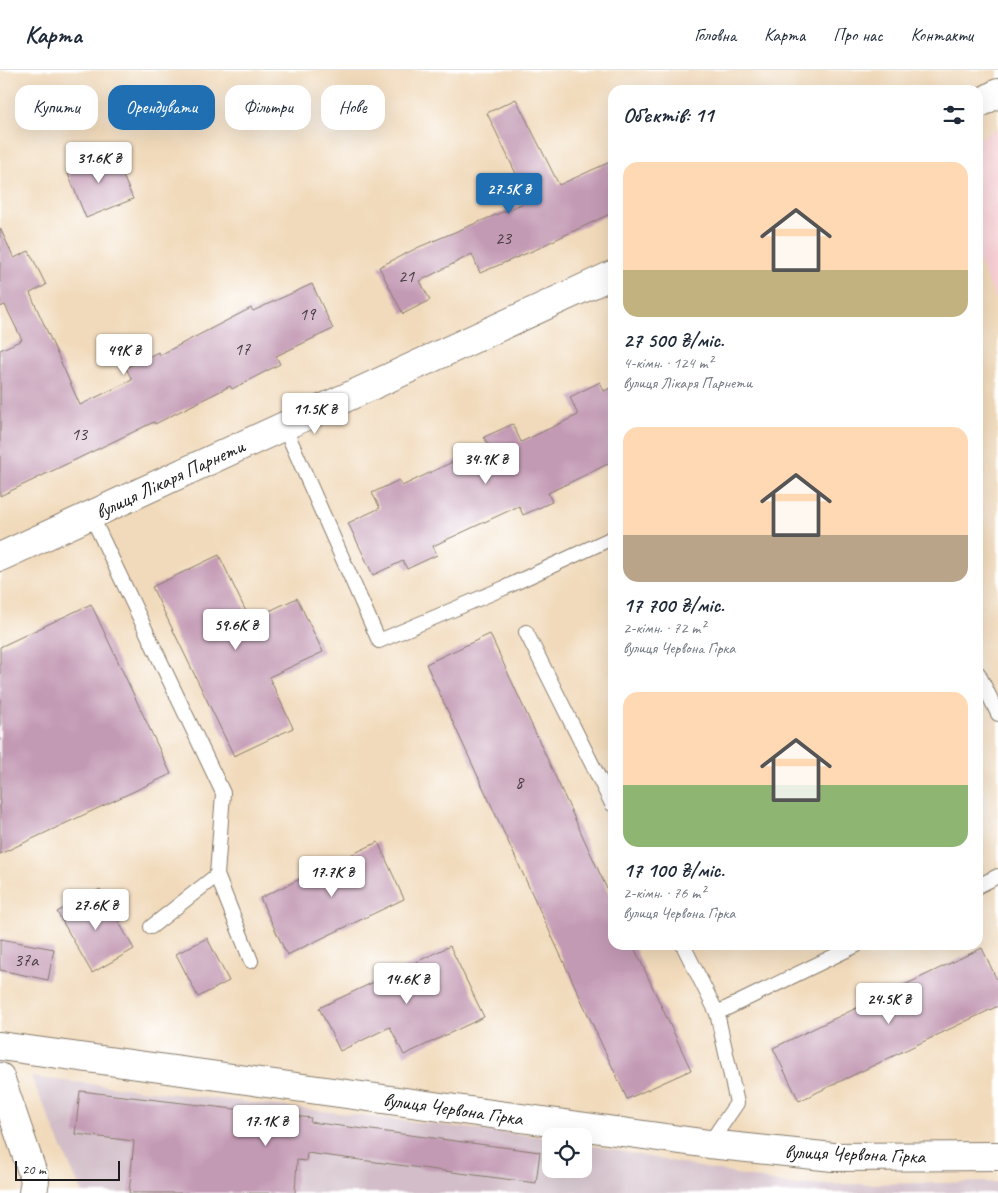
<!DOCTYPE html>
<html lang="uk">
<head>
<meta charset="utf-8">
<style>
  body { margin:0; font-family:Caveat,sans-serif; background:#f2f2f3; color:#1f2937; height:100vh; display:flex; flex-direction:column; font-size:19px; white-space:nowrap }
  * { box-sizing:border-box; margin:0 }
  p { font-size:16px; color:#747a83 }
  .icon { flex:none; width:28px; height:28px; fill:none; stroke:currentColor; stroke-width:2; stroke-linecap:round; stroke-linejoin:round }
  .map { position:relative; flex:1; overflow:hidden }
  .panel { position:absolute; left:608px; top:15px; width:375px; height:865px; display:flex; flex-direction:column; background:#fff; border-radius:15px; box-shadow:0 5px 20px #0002 }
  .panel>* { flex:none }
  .guide { position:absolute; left:15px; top:15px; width:475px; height:45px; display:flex; gap:10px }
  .tools { position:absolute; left:542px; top:1058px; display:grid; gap:10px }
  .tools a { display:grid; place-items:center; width:50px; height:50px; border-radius:10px; background:#fff; box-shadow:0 5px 20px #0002; font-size:25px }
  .scale { position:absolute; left:15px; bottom:12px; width:105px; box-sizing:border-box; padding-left:5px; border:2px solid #1c1c1c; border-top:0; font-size:14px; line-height:18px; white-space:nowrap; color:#1c1c1c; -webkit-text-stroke:4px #fff; paint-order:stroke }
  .price { position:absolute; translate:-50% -42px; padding:0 11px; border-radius:5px; background:#fff; color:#222; font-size:16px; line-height:32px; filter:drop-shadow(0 1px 2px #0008) }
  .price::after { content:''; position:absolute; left:50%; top:30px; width:15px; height:11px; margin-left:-8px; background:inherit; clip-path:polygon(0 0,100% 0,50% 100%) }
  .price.selected { background:#1f6fb2; color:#fff }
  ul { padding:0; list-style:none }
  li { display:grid; align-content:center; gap:10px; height:265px; padding:0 15px }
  li span { display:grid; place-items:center; height:155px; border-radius:15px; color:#555 }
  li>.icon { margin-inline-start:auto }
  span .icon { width:90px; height:90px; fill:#fffc; stroke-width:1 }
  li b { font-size:21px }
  h2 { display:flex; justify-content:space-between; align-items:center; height:60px; padding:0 15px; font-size:21px }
  .tag { padding:0 18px; border-radius:15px; background:#fff; box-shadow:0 5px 20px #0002; font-size:18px; line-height:45px }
  .tag.selected { background:#1f6fb2; color:#fff }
  header { display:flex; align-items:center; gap:30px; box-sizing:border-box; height:70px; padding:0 25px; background:#fff; border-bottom:1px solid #e0e1e3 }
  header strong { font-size:24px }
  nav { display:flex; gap:28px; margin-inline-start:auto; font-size:18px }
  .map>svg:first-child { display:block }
  .built { fill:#f7cfd4 }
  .industrial { fill:#d2bdc8 }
  .building { fill:#c39ab4 }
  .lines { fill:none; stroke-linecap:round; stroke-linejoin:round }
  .service-casing { stroke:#867b6c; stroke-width:16 }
  .minor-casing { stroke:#867b6c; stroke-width:30 }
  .service { stroke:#fff; stroke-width:14 }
  .minor { stroke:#fff; stroke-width:28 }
  .labels { text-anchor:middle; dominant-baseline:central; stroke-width:5; stroke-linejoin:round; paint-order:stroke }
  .number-label { font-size:18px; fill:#463c42 }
  .street-label { font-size:20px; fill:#1c1c1c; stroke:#fff }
</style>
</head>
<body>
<header>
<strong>Карта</strong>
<nav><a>Головна</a><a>Карта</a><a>Про нас</a><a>Контакти</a></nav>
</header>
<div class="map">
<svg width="998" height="1123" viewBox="0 0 998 1123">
  <rect width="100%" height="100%" fill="#fff"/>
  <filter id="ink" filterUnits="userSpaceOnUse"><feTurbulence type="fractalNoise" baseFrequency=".02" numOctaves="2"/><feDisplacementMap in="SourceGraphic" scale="10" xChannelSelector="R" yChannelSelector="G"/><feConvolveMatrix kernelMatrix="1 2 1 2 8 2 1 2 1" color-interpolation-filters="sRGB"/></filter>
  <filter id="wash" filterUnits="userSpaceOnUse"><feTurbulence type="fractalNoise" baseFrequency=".0096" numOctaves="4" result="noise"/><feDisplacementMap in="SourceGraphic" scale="20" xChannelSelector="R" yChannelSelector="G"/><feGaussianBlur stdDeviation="1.12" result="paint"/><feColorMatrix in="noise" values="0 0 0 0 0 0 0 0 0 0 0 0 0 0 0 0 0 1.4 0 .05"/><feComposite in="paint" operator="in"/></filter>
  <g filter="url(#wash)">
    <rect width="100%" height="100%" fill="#f1dabb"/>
    <path class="built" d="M 998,59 L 998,234 L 978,190 L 978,69 Z"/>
    <path class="industrial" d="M 31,1007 L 551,1068 L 551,1099 L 584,1099 L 584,1074 L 792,1115 L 998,1112 L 998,1123 L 82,1123 Z"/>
    <g id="blocks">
      <g class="building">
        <path d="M 516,29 L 559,115 L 612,91 L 612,143 L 544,175 L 544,176 L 480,203 L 472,184 L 420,211 L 430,230 L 403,244 L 379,197 L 419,177 L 529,131 L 487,43 Z"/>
        <path d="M 112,80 L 133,129 L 86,148 L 66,99 Z"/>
        <path d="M 0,158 L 14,188 L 29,181 L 46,215 L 30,223 L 80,335 L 132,310 L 126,298 L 158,282 L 160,285 L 251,238 L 253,241 L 312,214 L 333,259 L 276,286 L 280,294 L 232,319 L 230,316 L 155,354 L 154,352 L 0,426 L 0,280 L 22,270 L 5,235 L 0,237 Z"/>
        <path d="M 600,312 L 604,321 L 612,317 L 612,392 L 548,423 L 552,432 L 523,445 L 519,436 L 433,476 L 437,485 L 407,499 L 403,491 L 373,505 L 348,453 L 380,438 L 372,423 L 399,410 L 402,416 L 488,375 L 484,367 L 513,354 L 521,372 L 578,345 L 570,327 Z"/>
        <path d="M 219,485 L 250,550 L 297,528 L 323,582 L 269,607 L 293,658 L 234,686 L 152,517 Z"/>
        <path d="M 91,534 L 171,704 L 0,784 L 0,577 Z"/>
        <path d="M 490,564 L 612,830 L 612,875 L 633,875 L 691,1000 L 627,1029 L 426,594 Z"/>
        <path d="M 378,772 L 404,829 L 287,885 L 260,828 Z"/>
        <path d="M 100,819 L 134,879 L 92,903 L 57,842 Z"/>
        <path d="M 207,868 L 229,911 L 198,927 L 176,884 Z"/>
        <path d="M 0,869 L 54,879 L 48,910 L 0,900 Z"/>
        <path d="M 450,876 L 484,947 L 404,985 L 390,957 L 340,981 L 319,938 Z"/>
        <path d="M 982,878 L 998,912 L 998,936 L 799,1031 L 773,978 Z"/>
        <path d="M 80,1021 L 311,1048 L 310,1052 L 540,1082 L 536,1113 L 307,1083 L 306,1091 L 297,1090 L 295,1123 L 129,1123 L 134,1071 L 75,1064 Z"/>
      </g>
    </g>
  </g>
  <g filter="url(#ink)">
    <use href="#blocks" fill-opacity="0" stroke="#867b6c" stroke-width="1"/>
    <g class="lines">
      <defs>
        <g id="service">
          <path d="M 284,356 L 379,571 L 504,518 L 612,468"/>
          <path d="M 91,445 L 223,723 L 217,805 L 251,891"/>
          <path d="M 526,562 L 612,734"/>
          <path d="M 978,603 L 998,644"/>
          <path d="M 978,816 L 998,806"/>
          <path d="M 151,857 L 217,805"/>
          <path d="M 683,875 L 717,943 L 857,875"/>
          <path d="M 709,1074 L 737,1033 L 717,943"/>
        </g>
        <g id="minor">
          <path d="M 978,34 L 998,23"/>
          <path d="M 0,487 L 612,205"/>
          <path d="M 0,976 L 709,1074 L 833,1087 L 998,1086"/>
          <path d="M 0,1007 L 35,1110 L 33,1123"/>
        </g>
      </defs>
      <use href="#service" class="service-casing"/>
      <use href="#minor" class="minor-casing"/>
      <use href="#service" class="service"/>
      <use href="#minor" class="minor"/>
    </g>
  </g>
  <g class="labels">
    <g class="number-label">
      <text x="503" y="168">23</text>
      <text x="406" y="206">21</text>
      <text x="307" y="244">19</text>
      <text x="242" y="279">17</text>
      <text x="79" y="364">13</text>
      <text x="519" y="712">8</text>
      <text x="26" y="890">37а</text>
    </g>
    <g class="street-label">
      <text transform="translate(170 409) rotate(-25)">вулиця Лікаря Парнети</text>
      <text transform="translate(453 1039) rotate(8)">вулиця Червона Гірка</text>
      <text transform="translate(855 1084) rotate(2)">вулиця Червона Гірка</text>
    </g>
  </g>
</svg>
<div class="tools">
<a><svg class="icon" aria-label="locate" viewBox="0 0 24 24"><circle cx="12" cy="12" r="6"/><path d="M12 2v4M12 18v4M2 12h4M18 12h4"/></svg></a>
</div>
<div class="scale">20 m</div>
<b class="price" style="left:99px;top:114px">31.6K ₴</b>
<b class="price selected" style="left:509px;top:145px">27.5K ₴</b>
<b class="price" style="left:124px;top:306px">49K ₴</b>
<b class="price" style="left:315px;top:365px">11.5K ₴</b>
<b class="price" style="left:486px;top:415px">34.9K ₴</b>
<b class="price" style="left:236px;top:581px">59.6K ₴</b>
<b class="price" style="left:332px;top:828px">17.7K ₴</b>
<b class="price" style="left:96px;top:861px">27.6K ₴</b>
<b class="price" style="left:407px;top:935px">14.6K ₴</b>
<b class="price" style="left:889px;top:955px">24.5K ₴</b>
<b class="price" style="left:266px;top:1077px">17.1K ₴</b>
<div class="guide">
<a class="tag">Купити</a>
<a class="tag selected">Орендувати</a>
<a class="tag">Фільтри</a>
<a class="tag">Нове</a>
</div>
<section class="panel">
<h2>Об’єктів: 11<svg class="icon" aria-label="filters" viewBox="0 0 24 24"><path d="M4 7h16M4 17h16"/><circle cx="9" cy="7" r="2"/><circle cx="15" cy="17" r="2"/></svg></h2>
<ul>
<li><span style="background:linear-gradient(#ffd9b3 70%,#c2b280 0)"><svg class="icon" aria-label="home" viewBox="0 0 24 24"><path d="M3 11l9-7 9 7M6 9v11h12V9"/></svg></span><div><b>27 500 ₴/міс.</b><p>4-кімн. · 124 m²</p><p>вулиця Лікаря Парнети</p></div></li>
<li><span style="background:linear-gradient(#ffd9b3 70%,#b9a48a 0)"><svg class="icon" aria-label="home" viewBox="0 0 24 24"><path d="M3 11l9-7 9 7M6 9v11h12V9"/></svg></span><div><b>17 700 ₴/міс.</b><p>2-кімн. · 72 m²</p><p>вулиця Червона Гірка</p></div></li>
<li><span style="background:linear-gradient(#ffd9b3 60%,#8fb573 0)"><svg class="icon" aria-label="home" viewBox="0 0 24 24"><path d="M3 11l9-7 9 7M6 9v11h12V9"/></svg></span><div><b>17 100 ₴/міс.</b><p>2-кімн. · 76 m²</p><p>вулиця Червона Гірка</p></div></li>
</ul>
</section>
</div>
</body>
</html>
